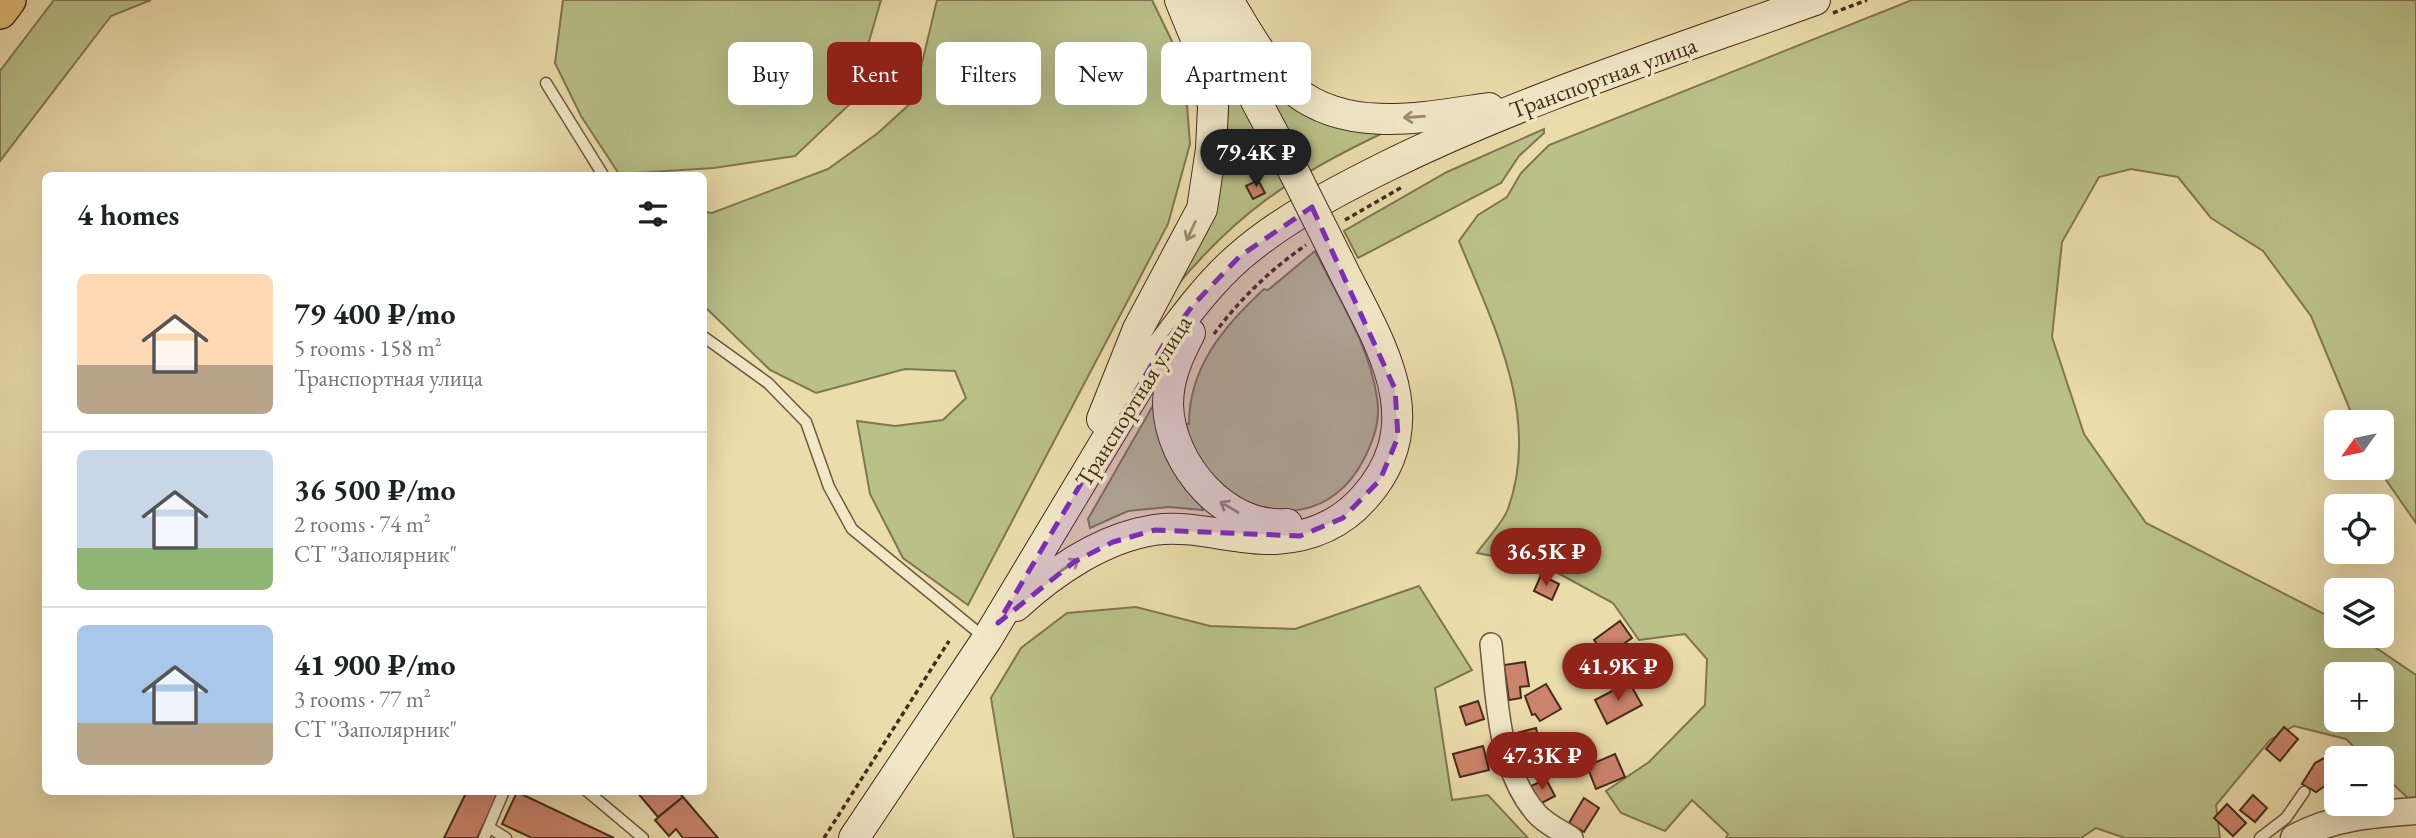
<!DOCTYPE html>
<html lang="en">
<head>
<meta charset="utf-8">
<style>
  body { margin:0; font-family:"EB Garamond",serif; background:#f2f2f2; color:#202124; height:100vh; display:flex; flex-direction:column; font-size:26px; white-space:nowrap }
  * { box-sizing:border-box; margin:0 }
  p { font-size:23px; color:#757577 }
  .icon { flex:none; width:38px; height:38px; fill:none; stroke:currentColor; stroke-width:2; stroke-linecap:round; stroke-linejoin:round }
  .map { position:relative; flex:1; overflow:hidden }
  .drawer { position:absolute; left:42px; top:172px; width:665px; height:623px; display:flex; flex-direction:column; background:#fff; border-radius:10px; box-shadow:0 7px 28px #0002 }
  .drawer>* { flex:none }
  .top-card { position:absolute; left:728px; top:42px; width:665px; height:63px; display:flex; gap:14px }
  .needle { width:46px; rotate:237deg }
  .fabs { position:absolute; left:2324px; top:410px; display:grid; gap:14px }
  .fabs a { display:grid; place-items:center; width:70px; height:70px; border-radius:10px; background:#fff; box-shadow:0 7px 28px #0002; font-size:35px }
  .price { position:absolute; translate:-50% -60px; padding:0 16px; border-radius:24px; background:#8f2418; color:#fff; font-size:23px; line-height:46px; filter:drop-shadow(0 2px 4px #0008) }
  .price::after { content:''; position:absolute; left:50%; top:42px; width:21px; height:16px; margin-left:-10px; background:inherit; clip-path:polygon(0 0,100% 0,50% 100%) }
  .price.current { background:#222; color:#fff }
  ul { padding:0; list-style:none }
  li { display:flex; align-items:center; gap:21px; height:175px; padding:0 35px }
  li+li { border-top:2px solid #e0e0e0 }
  li span { display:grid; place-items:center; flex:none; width:196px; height:140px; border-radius:10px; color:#555 }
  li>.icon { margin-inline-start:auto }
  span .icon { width:84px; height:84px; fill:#fffc; stroke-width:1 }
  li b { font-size:30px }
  h2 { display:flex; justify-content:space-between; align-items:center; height:84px; padding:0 35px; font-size:30px }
  .tag { padding:0 24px; border-radius:10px; background:#fff; box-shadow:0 7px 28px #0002; font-size:24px; line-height:63px }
  .tag.current { background:#8f2418; color:#fff }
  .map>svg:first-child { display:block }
  .green { fill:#b9c088; stroke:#807652; stroke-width:2; fill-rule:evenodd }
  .building { fill:#cc846c; stroke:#462b1c; stroke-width:2 }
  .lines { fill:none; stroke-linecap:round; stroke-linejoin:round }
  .service-casing { stroke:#6f5740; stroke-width:13 }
  .minor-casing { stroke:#6f5740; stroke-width:24 }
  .tertiary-casing { stroke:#6f5740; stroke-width:29 }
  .secondary-casing { stroke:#462b1c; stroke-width:32 }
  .trunk-casing { stroke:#462b1c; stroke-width:36 }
  .path { stroke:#462b1c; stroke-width:3.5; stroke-dasharray:5 3.5; stroke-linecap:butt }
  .service { stroke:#f2e8c8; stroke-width:10 }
  .minor { stroke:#f2e8c8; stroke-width:21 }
  .tertiary { stroke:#f2e8c8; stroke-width:26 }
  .secondary { stroke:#f2e8c8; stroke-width:30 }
  .trunk { stroke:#e6be76; stroke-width:33 }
  .secondary-bridge-casing { stroke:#462b1c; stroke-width:32; stroke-linecap:butt }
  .secondary-bridge { stroke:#f2e8c8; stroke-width:30 }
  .oneway { stroke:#9c8a72 }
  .marked { fill:#7b2cbf; fill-opacity:0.2; stroke:#7b2cbf; stroke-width:5; stroke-dasharray:14 9; stroke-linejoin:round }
  .labels { text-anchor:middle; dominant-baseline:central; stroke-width:7; stroke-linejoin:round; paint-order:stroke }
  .street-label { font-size:24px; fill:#462b1c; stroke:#f2e8c8 }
</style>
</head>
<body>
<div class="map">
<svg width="2416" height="838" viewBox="0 0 2416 838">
  <rect width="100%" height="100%" fill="#ebdcab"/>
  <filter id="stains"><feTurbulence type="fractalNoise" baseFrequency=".00286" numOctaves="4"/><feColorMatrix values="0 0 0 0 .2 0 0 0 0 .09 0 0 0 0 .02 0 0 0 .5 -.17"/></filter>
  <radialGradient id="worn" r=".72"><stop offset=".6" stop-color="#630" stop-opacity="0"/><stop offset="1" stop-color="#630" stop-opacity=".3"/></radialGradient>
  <g class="green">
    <path d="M 54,0 L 151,0 L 111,16 L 0,161 L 0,71 Z"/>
    <path d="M 563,0 L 881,0 L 851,103 L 795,156 L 714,168 L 619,174 L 581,116 L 555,63 Z"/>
    <path d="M 937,0 L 1152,0 L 1184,66 L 1190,144 L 1168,224 L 968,605 L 903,558 L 870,494 L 857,421 L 895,426 L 943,420 L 966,398 L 955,371 L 905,369 L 816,393 L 770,370 L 704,306 L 704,212 L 712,213 L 828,169 L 878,133 L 913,101 Z"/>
    <path d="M 1912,0 L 2416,0 L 2416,523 L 2377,467 L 2382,467 L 2382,422 L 2355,422 L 2311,316 L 2263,251 L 2211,218 L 2178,177 L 2131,169 L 2099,177 L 2062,242 L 2052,337 L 2084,434 L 2146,523 L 2332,618 L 2336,621 L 2336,635 L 2357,635 L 2416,675 L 2416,797 L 2408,798 L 2382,774 L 2382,758 L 2365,758 L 2346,739 L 2294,726 L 2270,740 L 2216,805 L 2220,838 L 2125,838 L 2096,828 L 2081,838 L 1726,838 L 1728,834 L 1692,800 L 1665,831 L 1621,813 L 1606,791 L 1649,762 L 1705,705 L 1707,659 L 1685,634 L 1639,640 L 1613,603 L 1545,566 L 1477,553 C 1486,540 1502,524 1508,509 C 1541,417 1494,326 1459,241 L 1478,215 L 1507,197 L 1521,173 L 1549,145 ZM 2336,674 L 2382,674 L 2382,719 L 2336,719 Z"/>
    <path d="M 1217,54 L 1235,91 L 1272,68 L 1387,131 C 1292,176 1236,212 1170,294 L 1222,168 L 1228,109 Z"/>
    <path d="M 1544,129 L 1544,133 L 1519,156 L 1501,183 L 1358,258 L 1344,231 L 1447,172 Z"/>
    <path d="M 1315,251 C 1338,297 1370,346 1377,398 C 1381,420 1374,439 1364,459 C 1334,518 1271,526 1222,486 C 1214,480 1202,473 1198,465 C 1192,453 1189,437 1185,424 L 1189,424 C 1189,367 1224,326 1264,289 L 1268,290 Z"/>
    <path d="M 1159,395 L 1203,510 L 1169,507 L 1128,511 L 1090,528 L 1088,519 Z"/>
    <path d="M 1419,586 L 1472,670 L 1435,688 L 1452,800 L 1488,795 L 1528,838 L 1014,838 L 991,698 L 1021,648 L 1067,613 L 1136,607 L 1210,626 L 1295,629 Z"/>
  </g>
  <g class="building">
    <path d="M 1258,180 L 1265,193 L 1253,199 L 1246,186 Z"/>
    <path d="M 1541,575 L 1559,584 L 1552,600 L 1534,591 Z"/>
    <path d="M 1620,621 L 1632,638 L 1606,656 L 1594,640 Z"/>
    <path d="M 1525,662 L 1529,686 L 1520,687 L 1521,698 L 1509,700 L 1504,665 Z"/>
    <path d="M 1629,682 L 1642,705 L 1607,724 L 1595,700 Z"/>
    <path d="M 1546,684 L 1561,709 L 1540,721 L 1535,714 L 1532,715 L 1525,696 Z"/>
    <path d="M 1478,701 L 1484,719 L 1466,725 L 1460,707 Z"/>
    <path d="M 2284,727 L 2298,739 L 2280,761 L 2266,749 Z"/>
    <path d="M 1536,728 L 1543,757 L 1519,762 L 1513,734 Z"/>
    <path d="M 1483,746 L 1489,770 L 1460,777 L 1453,754 Z"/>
    <path d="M 2342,750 L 2356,758 L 2336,758 L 2336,781 L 2325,754 Z"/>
    <path d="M 1615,754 L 1625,777 L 1596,789 L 1587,766 Z"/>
    <path d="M 2326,757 L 2335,779 L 2316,792 L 2302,784 L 2315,763 Z"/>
    <path d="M 1546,779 L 1555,796 L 1538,805 L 1529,787 Z"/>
    <path d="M 467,791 L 500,791 L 477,838 L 444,838 Z"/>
    <path d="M 636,791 L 678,791 L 683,797 L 658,817 Z"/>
    <path d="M 517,792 L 614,838 L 532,838 L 502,824 Z"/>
    <path d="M 2253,795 L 2267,808 L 2255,822 L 2240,810 Z"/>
    <path d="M 683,797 L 718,838 L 683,838 L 676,829 L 669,836 L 655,820 Z"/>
    <path d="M 1584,798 L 1599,808 L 1584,832 L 1569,823 Z"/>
    <path d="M 2227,804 L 2246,823 L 2233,836 L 2214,818 Z"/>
  </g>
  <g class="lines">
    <defs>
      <g id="service">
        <path d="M 546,83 L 603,175"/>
        <path d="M 704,337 L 768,383 L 806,422 L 829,487 L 852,529 L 985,638"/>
        <path d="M 587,791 L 643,838"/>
        <path d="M 490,828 L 506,838"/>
        <path d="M 484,838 L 504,791"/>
        <path d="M 2260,838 L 2286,818 L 2304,792"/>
      </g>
      <path id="minor" d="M 1491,644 C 1497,699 1498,770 1537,814 C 1546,824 1561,831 1572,838"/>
      <path id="tertiary" d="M 2294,838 C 2332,817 2373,814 2416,811"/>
      <g id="secondary">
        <path d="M 1202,0 L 1294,172"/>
        <path d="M 1228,0 C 1246,30 1267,69 1295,91 C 1349,134 1426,117 1489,108"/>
        <path d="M 1190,333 C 1178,356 1168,378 1168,405 C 1170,464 1225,529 1287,524"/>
        <path d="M 1102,419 L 1138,329 L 1202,209 L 1211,149 L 1213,107 L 1205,61 L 1180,0"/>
        <path d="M 1016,606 C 1054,571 1103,538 1154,530 C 1195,524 1235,541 1276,539 C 1310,537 1341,524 1364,498 C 1435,419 1376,339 1338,260"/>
        <path d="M 854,838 L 987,639 L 1164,344 C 1187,313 1211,281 1240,256 C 1283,219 1335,192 1385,167 C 1523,99 1671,52 1815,0"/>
      </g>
      <path id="trunk" d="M 0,12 L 9,0"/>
    </defs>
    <use href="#service" class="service-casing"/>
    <use href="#minor" class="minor-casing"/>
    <use href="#tertiary" class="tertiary-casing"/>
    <use href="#secondary" class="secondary-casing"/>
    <use href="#trunk" class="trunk-casing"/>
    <g class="path">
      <path d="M 1833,13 L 1867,0"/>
      <path d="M 1345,220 L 1402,187"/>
      <path d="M 1214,334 C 1239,300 1271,269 1306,245"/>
      <path d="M 824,838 L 949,641"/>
    </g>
    <use href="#service" class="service"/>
    <use href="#minor" class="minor"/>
    <use href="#tertiary" class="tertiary"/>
    <use href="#secondary" class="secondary"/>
    <use href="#trunk" class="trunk"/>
    <defs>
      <path id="secondary-bridge" d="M 1294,172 L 1338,260"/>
    </defs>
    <use href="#secondary-bridge" class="secondary-bridge-casing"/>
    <use href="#secondary-bridge" class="secondary-bridge"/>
  </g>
  <defs><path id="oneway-shaft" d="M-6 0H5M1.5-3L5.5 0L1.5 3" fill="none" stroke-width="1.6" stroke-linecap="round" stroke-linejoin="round" transform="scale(1.75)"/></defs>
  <g class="oneway">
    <use href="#oneway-shaft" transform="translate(1414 117) rotate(176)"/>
    <use href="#oneway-shaft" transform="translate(1191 231) rotate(115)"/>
    <use href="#oneway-shaft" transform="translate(1229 507) rotate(-149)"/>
    <use href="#oneway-shaft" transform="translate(1070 565) rotate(-33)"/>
  </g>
  <path class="marked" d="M 1312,207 L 1395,389 L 1398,437 L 1380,480 L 1343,518 L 1300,536 L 1155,530 L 1113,542 L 1074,562 L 998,623 L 1164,344 L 1193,305 L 1240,256 Z"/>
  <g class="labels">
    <g class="street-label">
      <text transform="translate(1603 77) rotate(-20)">Транспортная улица</text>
      <text transform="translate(1133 401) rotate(-58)">Транспортная улица</text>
    </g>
  </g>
  <rect width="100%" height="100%" filter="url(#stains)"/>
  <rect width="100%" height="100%" fill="url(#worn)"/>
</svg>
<div class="fabs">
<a><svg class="needle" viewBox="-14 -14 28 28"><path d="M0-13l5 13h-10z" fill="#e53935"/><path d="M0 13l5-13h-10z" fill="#757577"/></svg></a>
<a><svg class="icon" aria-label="locate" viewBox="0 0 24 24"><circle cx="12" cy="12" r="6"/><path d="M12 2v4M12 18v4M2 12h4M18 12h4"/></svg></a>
<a><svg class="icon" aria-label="layers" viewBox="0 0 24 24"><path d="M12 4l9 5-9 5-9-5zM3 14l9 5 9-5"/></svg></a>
<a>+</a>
<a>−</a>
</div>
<b class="price current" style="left:1256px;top:189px">79.4K ₽</b>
<b class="price" style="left:1546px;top:588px">36.5K ₽</b>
<b class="price" style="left:1618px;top:703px">41.9K ₽</b>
<b class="price" style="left:1542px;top:792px">47.3K ₽</b>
<div class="top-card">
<a class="tag">Buy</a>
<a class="tag current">Rent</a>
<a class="tag">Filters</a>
<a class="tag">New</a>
<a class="tag">Apartment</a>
</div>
<section class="drawer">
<h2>4 homes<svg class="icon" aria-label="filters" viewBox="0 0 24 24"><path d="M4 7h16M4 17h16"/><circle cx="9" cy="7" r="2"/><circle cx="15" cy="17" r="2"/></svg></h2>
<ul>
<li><span style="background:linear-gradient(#ffd9b3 65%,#b9a48a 0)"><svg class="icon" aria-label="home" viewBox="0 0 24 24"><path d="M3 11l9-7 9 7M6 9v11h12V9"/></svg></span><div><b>79 400 ₽/mo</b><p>5 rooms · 158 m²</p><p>Транспортная улица</p></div></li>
<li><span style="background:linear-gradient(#c9d6e8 70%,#8fb573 0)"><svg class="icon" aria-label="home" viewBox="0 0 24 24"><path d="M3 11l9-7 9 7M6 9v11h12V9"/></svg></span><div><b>36 500 ₽/mo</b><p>2 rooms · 74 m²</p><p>СТ &quot;Заполярник&quot;</p></div></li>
<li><span style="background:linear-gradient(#a9c7e8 70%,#b9a48a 0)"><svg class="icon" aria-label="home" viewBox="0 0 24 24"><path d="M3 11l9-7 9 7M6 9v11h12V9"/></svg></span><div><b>41 900 ₽/mo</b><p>3 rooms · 77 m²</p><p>СТ &quot;Заполярник&quot;</p></div></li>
</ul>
</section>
</div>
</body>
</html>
